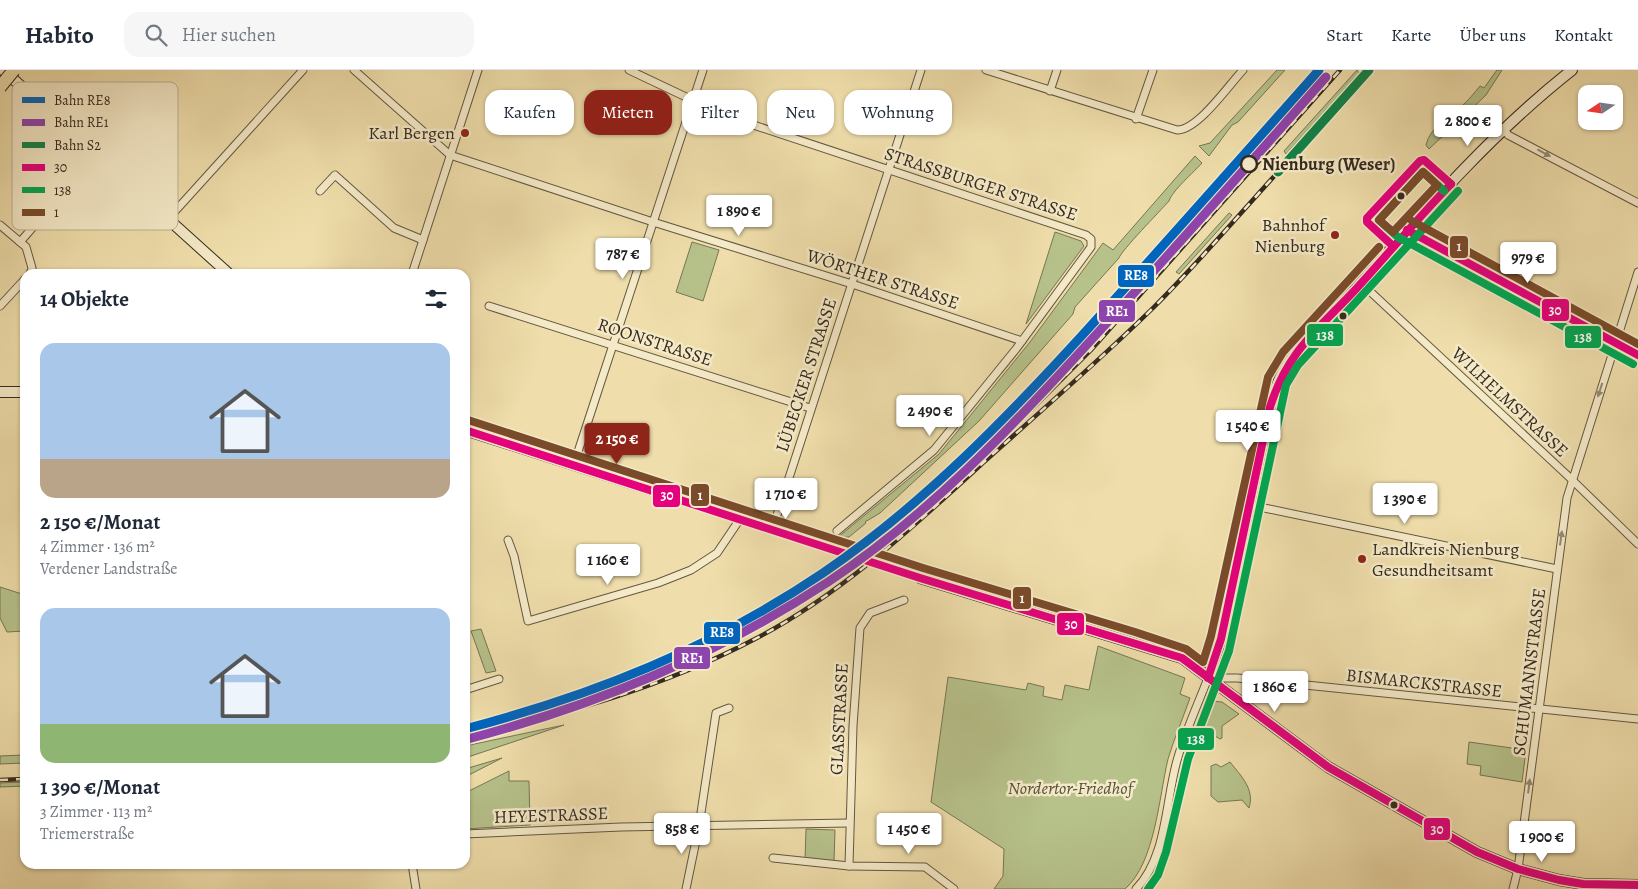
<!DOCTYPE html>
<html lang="de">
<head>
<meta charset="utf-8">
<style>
  body { margin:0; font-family:Alegreya,serif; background:#f6f6f7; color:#1f2937; height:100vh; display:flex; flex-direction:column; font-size:19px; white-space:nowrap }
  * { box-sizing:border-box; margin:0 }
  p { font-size:16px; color:#747a83 }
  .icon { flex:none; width:28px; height:28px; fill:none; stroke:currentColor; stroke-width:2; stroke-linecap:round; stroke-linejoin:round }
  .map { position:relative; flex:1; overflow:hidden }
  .details { position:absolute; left:20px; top:199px; width:450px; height:600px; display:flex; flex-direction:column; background:#fff; border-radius:15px; box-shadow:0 1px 4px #0004 }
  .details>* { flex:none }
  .top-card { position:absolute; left:485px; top:20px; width:475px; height:45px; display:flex; gap:10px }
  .needle { width:32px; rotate:257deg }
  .tools { position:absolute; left:1578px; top:15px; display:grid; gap:10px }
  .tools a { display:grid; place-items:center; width:45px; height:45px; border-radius:10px; background:#fff; box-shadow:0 1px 4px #0004; font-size:25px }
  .price { position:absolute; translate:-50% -42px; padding:0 11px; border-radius:5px; background:#fff; color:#222; font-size:16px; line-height:32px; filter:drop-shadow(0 1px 2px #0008) }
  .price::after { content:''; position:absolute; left:50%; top:30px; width:15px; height:11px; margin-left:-8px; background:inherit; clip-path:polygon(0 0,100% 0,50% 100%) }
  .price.selected { background:#8f2418; color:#fff }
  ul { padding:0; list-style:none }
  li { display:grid; align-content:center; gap:10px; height:265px; padding:0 20px }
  li span { display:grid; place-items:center; height:155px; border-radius:15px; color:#555 }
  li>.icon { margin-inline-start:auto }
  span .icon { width:90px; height:90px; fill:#fffc; stroke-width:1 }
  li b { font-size:21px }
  h2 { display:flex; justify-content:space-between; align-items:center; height:60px; padding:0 20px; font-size:21px }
  .tag { padding:0 18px; border-radius:15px; background:#fff; box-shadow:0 1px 4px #0004; font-size:18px; line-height:45px }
  .tag.selected { background:#8f2418; color:#fff }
  header { display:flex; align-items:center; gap:30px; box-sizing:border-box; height:70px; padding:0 25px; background:#fff; border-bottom:1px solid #e0e1e3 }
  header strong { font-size:24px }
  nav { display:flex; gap:28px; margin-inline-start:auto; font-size:18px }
  .search { width:350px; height:45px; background:#f6f6f7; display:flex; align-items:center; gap:12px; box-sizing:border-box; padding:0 18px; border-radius:15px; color:#747a83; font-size:19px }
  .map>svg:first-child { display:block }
  .green { fill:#b7c28b; stroke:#767656 }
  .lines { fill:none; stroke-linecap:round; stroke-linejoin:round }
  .secondary-tunnel { stroke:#caba8f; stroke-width:10; stroke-dasharray:10 5; stroke-linecap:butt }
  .street-casing { stroke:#635743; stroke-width:9 }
  .secondary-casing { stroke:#342a20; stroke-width:12 }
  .street { stroke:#f5eac8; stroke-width:7 }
  .secondary { stroke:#f5eac8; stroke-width:10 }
  .rail-casing { stroke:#342a20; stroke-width:4.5 }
  .rail { stroke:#f5eac8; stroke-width:2.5; stroke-dasharray:8; stroke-linecap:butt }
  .highway-bridge-casing { stroke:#342a20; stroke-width:14; stroke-linecap:butt }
  .highway-bridge { stroke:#efdeab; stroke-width:12 }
  .bus-1-casing { stroke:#f5eac8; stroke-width:11 }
  .bus-2-casing { stroke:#f5eac8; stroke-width:11 }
  .bus-3-casing { stroke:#f5eac8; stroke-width:11 }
  .bus-1 { stroke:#e5007d; stroke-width:8 }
  .bus-2 { stroke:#00a651; stroke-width:8 }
  .bus-3 { stroke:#7a4b2a; stroke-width:8 }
  .rail-1-casing { stroke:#f5eac8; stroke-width:12 }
  .rail-2-casing { stroke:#f5eac8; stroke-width:12 }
  .rail-3-casing { stroke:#f5eac8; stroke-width:12 }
  .rail-1 { stroke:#0065bd; stroke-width:9 }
  .rail-2 { stroke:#8e44ad; stroke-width:9 }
  .rail-3 { stroke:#118349; stroke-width:9 }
  .oneway { fill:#948a74 }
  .poi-dot { fill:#8f2418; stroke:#f5eac8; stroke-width:2 }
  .stop-dot { fill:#f5eac8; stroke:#342a20; stroke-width:2.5 }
  .bus-dot { fill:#342a20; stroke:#f5eac8; stroke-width:2 }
  .labels { text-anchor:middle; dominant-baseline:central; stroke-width:5; stroke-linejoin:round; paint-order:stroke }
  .poi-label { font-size:18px; fill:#342a20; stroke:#f5eac8; text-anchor:end }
  .stop-label { font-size:18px; font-weight:bold; fill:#342a20; stroke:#f5eac8; text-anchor:start }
  .street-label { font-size:18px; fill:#342a20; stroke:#f5eac8 }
  .park-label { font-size:18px; font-style:italic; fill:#55503b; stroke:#f5eac8 }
  .key { fill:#f5eac8; stroke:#bbb096; stroke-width:1 }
  .key-label { font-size:14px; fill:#342a20 }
  .line-badge { stroke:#f5eac8; stroke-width:2 }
  .badge-label { font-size:14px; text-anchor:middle; font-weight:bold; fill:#fff }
</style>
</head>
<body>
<header>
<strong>Habito</strong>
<div class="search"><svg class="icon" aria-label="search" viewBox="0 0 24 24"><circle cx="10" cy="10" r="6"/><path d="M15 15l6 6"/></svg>Hier suchen</div>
<nav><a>Start</a><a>Karte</a><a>Über uns</a><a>Kontakt</a></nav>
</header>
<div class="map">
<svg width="1638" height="819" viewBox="0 0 1638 819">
  <rect width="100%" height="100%" fill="#efdeab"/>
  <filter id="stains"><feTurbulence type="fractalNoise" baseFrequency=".004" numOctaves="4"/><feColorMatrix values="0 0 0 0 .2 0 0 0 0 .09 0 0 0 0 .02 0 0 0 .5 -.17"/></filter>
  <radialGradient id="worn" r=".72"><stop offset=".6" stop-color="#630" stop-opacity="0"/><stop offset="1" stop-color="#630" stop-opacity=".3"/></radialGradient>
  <g class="green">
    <path d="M 1277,0 L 1285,0 L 1238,52 L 1232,55 L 1209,86 L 1199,76 L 1210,73 Z"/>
    <path d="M 1357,0 L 1359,3 L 1286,84 L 1284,81 Z"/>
    <path d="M 1497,0 L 1502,0 L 1486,25 L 1429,79 L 1426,75 C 1430,57 1449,47 1461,37 C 1468,31 1474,23 1480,16 L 1484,18 Z"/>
    <path d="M 1195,86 L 1202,93 C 1194,102 1172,121 1169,131 C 1160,141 1121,181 1119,188 L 1075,237 L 1073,244 L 979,351 L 880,443 L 865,452 L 866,453 L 849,467 L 837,468 L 939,384 L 1030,272 L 1103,173 L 1113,180 Z"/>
    <path d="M 1229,143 L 1232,145 L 1179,204 L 1176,202 Z"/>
    <path d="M 1055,162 L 1081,171 L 1084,176 L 1026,254 Z"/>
    <path d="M 692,172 L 719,180 L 703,231 L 676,222 Z"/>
    <path d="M 0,517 L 25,525 L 25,561 L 7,562 L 0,548 Z"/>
    <path d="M 481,559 L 496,601 L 486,603 L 471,561 Z"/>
    <path d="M 1098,576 L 1185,608 L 1180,624 L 1190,628 C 1183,648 1174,669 1168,689 C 1159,727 1155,793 1125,819 L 994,819 L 1003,806 L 1004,779 L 931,732 L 948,607 L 1026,620 L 1028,613 L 1044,617 L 1043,626 L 1062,630 L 1065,615 L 1089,620 Z"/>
    <path d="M 1211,631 L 1222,632 L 1239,644 L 1222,656 L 1222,668 L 1220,669 L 1210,663 L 1204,666 L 1197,661 L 1206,636 Z"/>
    <path d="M 564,655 L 465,688 L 465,676 Z"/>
    <path d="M 1469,672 L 1526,680 L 1522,712 L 1480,705 L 1481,696 L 1467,694 Z"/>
    <path d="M 25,685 L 25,693 L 0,694 L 0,686 Z"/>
    <path d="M 502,688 L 465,707 L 465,699 Z"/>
    <path d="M 1230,692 C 1241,706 1255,719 1249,738 L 1242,730 L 1218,732 L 1211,726 L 1211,696 L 1216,694 L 1221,697 Z"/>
    <path d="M 509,701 L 509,711 L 529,711 L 530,755 L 465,759 L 465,723 Z"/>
    <path d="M 25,712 L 25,716 L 0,717 L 0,713 Z"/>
    <path d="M 806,759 L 835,760 L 834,791 L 805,790 Z"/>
  </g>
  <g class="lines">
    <path class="secondary-tunnel" d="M 833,478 L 920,508"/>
    <defs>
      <g id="street">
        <path d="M 354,0 L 450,85 L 653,152 L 852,214 L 1022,271"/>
        <path d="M 629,0 L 686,27 L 699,37 L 1086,165 L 1091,169 L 1091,177 L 1016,279 L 934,380 L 837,461"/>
        <path d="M 986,0 L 1177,60 C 1198,60 1228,16 1243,0"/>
        <path d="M 1050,21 L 1057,0"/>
        <path d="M 1136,49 L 1153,0"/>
        <path d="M 1503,58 L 1508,65 L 1638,133"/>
        <path d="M 320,121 L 335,105 L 394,158 L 423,170"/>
        <path d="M 168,149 L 303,0"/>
        <path d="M 0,155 L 26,177 L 32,198 L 30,204"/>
        <path d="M 1407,160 L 1638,285"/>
        <path d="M 20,172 L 96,85"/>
        <path d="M 412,204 L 478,0"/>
        <path d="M 1361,213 L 1567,405 L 1638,474"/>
        <path d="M 0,236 L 25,209"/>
        <path d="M 489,236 L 810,338"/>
        <path d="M 574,394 L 703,0"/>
        <path d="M 1250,435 L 1557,499"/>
        <path d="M 776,448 L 921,0"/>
        <path d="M 508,470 L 514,486 L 528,551 L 658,513 L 691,500 L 717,483 L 740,449"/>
        <path d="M 465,620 L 499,609"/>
        <path d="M 465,764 L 621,757 L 849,753"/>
        <path d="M 773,788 L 849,796 L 925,797 L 954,819"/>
        <path d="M 412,794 L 416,819"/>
        <path d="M 849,796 L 853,656 L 860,558 L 870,543 L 904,530"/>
        <path d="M 686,819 L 699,756 L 716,643 L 729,638"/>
        <path d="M 1136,819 C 1168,786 1165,729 1178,687 C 1186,660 1198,634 1208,608 L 1237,608 L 1638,649"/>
        <path d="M 1513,819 L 1518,799 L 1567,428 L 1638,202"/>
      </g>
      <g id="secondary">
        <path d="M 3,0 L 229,204"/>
        <path d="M 0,322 L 25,322"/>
        <path d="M 465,360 L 833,478"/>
        <path d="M 920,508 L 1182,588 L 1328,697 L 1477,782 L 1518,799 L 1559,810 L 1583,814 L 1638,815"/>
        <path d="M 1208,608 L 1221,569 L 1270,337 C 1284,278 1322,257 1360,214 C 1426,139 1493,62 1572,0"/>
      </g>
    </defs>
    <use href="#street" class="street-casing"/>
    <use href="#secondary" class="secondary-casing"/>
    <use href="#street" class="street"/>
    <use href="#secondary" class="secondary"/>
    <defs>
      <g id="rail">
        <path d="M 1032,339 L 1091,280 L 1340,0"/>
        <path d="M 667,592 C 753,554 837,511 909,450"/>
        <path d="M 465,666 C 564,645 663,617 753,570 C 841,525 913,457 985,391 C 1042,340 1100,290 1154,237 C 1197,194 1237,147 1278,102"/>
        <path d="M 0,710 L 25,709"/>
      </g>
    </defs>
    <use href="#rail" class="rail-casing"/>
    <use href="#rail" class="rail"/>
    <defs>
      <path id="highway-bridge" d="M 0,17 L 14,0"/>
    </defs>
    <use href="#highway-bridge" class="highway-bridge-casing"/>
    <use href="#highway-bridge" class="highway-bridge"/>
    <defs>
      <g id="bus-1">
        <path d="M 1407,160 L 1638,285"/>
        <path d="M 1393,176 L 1367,152 L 1367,148 L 1420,91 L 1424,90 L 1451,114"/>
        <path d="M 465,360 L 920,508 L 1182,588 L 1328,697 L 1477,782 L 1518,799 L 1559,810 L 1583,814 L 1638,815"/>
        <path d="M 1208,608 L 1221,569 L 1270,337 C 1288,280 1318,260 1356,219 C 1388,184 1418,148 1451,114"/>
      </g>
      <g id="bus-2">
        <path d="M 1400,169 L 1379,150 L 1423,102 L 1444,121"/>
        <path d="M 1402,169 L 1633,294"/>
        <path d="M 1148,819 L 1158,805 L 1166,782 L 1188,689 L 1229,581 L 1286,315 L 1298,295 L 1458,121"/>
      </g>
      <g id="bus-3">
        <path d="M 1423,102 L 1437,115 L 1393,162 L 1379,150 Z"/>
        <path d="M 1412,151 L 1638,274"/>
        <path d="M 468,350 L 923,498 L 1135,562 L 1186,579 L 1203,592 L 1211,566 L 1268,307 L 1283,282 L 1379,177"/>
      </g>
    </defs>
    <use href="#bus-1" class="bus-1-casing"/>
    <use href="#bus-2" class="bus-2-casing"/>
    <use href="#bus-3" class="bus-3-casing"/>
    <use href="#bus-1" class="bus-1"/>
    <use href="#bus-2" class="bus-2"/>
    <use href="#bus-3" class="bus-3"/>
    <defs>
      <path id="rail-1" d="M 465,659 C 594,625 712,578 823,503 C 923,435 1006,349 1087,260 C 1165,174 1242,87 1319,0"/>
      <path id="rail-2" d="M 468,669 C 599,634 713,587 828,512 C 929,445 1012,357 1093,268 C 1172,182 1249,94 1326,7"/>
      <path id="rail-3" d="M 1278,102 L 1369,0"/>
    </defs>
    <use href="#rail-1" class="rail-1-casing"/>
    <use href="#rail-2" class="rail-2-casing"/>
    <use href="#rail-3" class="rail-3-casing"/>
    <use href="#rail-1" class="rail-1"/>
    <use href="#rail-2" class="rail-2"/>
    <use href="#rail-3" class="rail-3"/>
  </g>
  <defs><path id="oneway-solid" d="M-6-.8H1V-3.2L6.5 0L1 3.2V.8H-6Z" transform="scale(1.25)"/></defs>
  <g class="oneway">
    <use href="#oneway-solid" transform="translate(1544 83) rotate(28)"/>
    <use href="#oneway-solid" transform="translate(1600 320) rotate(108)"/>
    <use href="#oneway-solid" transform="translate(1561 468) rotate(-82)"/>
    <use href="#oneway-solid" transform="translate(1529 716) rotate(-83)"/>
  </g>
  <g class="poi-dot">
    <circle cx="465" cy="63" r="5"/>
    <circle cx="1335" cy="165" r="5"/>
    <circle cx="1362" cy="489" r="5"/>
  </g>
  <circle class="stop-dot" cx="1249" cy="94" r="8"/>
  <g class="bus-dot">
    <circle cx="1401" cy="126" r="4.5"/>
    <circle cx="1343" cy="246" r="4.5"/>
    <circle cx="1394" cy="735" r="4.5"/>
  </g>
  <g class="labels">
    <g class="poi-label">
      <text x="455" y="63">Karl Bergen</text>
      <text x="1325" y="155">Bahnhof<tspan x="1325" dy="21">Nienburg</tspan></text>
      <text x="1372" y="479" text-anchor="start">Landkreis Nienburg<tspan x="1372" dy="21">Gesundheitsamt</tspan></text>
    </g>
    <g class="stop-label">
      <text x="1262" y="94">Nienburg (Weser)</text>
    </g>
    <g class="street-label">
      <text transform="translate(981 114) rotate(18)">STRASSBURGER STRASSE</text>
      <text transform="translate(883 209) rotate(18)">WÖRTHER STRASSE</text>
      <text transform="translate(655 272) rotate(18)">ROONSTRASSE</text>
      <text transform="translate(806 305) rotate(-72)">LÜBECKER STRASSE</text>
      <text transform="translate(1510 332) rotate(43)">WILHELMSTRASSE</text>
      <text transform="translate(1529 602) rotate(-83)">SCHUMANNSTRASSE</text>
      <text transform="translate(1424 613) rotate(6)">BISMARCKSTRASSE</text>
      <text transform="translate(839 649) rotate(-87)">GLASSTRASSE</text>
      <text transform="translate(551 745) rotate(-2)">HEYESTRASSE</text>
    </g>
    <g class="park-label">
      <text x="1070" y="718">Nordertor-Friedhof</text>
    </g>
  </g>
  <rect x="12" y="12" width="166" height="148" rx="8" class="key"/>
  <rect x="22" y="27" width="23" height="6" fill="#0065bd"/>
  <rect x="22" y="49" width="23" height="7" fill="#8e44ad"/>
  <rect x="22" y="72" width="23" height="6" fill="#118349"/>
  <rect x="22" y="94" width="23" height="7" fill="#e5007d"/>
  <rect x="22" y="117" width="23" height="6" fill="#00a651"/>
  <rect x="22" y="139" width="23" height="7" fill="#7a4b2a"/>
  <g class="key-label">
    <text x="54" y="35">Bahn RE8</text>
    <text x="54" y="57">Bahn RE1</text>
    <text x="54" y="80">Bahn S2</text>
    <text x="54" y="102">30</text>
    <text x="54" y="125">138</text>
    <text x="54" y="147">1</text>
  </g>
  <g class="line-badge">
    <rect x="1449" y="165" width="20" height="24" rx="5" fill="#7a4b2a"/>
    <rect x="1117" y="194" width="38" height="24" rx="5" fill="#0065bd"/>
    <rect x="1541" y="228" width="29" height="24" rx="5" fill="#e5007d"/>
    <rect x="1098" y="229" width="38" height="24" rx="5" fill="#8e44ad"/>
    <rect x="1306" y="253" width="38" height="24" rx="5" fill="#00a651"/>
    <rect x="1564" y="255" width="38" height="24" rx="5" fill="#00a651"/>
    <rect x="690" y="413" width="20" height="24" rx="5" fill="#7a4b2a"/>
    <rect x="652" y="414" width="29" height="24" rx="5" fill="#e5007d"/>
    <rect x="1012" y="516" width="20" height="24" rx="5" fill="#7a4b2a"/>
    <rect x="1056" y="542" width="29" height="24" rx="5" fill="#e5007d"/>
    <rect x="703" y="551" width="38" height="24" rx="5" fill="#0065bd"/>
    <rect x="673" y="576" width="38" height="24" rx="5" fill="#8e44ad"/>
    <rect x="1177" y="657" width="38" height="24" rx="5" fill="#00a651"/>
    <rect x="1423" y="747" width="28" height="24" rx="5" fill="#e5007d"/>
  </g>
  <g class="badge-label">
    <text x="1459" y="181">1</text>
    <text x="1136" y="210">RE8</text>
    <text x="1555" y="245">30</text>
    <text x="1117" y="246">RE1</text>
    <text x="1325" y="270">138</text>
    <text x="1583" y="272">138</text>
    <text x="700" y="430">1</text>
    <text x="667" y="430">30</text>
    <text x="1022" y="533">1</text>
    <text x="1071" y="559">30</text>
    <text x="722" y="567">RE8</text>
    <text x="692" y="593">RE1</text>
    <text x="1196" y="674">138</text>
    <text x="1437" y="764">30</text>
  </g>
  <rect width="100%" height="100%" filter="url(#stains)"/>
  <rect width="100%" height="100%" fill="url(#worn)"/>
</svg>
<div class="tools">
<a><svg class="needle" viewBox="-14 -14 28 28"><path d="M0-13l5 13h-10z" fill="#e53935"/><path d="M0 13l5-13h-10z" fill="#747a83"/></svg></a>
</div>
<b class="price" style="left:1468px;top:77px">2 800 €</b>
<b class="price" style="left:739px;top:167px">1 890 €</b>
<b class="price" style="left:623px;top:210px">787 €</b>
<b class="price" style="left:1528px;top:214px">979 €</b>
<b class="price" style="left:930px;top:367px">2 490 €</b>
<b class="price" style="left:1248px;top:382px">1 540 €</b>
<b class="price selected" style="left:617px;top:395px">2 150 €</b>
<b class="price" style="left:786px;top:450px">1 710 €</b>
<b class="price" style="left:1405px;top:455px">1 390 €</b>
<b class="price" style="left:608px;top:516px">1 160 €</b>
<b class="price" style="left:1275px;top:643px">1 860 €</b>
<b class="price" style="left:682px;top:785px">858 €</b>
<b class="price" style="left:909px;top:785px">1 450 €</b>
<b class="price" style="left:1542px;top:793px">1 900 €</b>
<div class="top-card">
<a class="tag">Kaufen</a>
<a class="tag selected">Mieten</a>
<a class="tag">Filter</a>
<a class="tag">Neu</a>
<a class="tag">Wohnung</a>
</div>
<section class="details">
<h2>14 Objekte<svg class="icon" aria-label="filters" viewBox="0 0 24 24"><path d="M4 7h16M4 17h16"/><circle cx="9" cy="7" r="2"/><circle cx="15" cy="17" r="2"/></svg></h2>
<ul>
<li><span style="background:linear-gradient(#a9c7e8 75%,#b9a48a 0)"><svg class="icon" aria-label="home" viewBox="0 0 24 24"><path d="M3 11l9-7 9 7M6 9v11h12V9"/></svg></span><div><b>2 150 €/Monat</b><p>4 Zimmer · 136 m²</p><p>Verdener Landstraße</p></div></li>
<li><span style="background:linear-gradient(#a9c7e8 75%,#8fb573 0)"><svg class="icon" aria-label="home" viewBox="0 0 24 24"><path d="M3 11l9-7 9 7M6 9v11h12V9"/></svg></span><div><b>1 390 €/Monat</b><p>3 Zimmer · 113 m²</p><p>Triemerstraße</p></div></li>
</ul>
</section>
</div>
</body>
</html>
